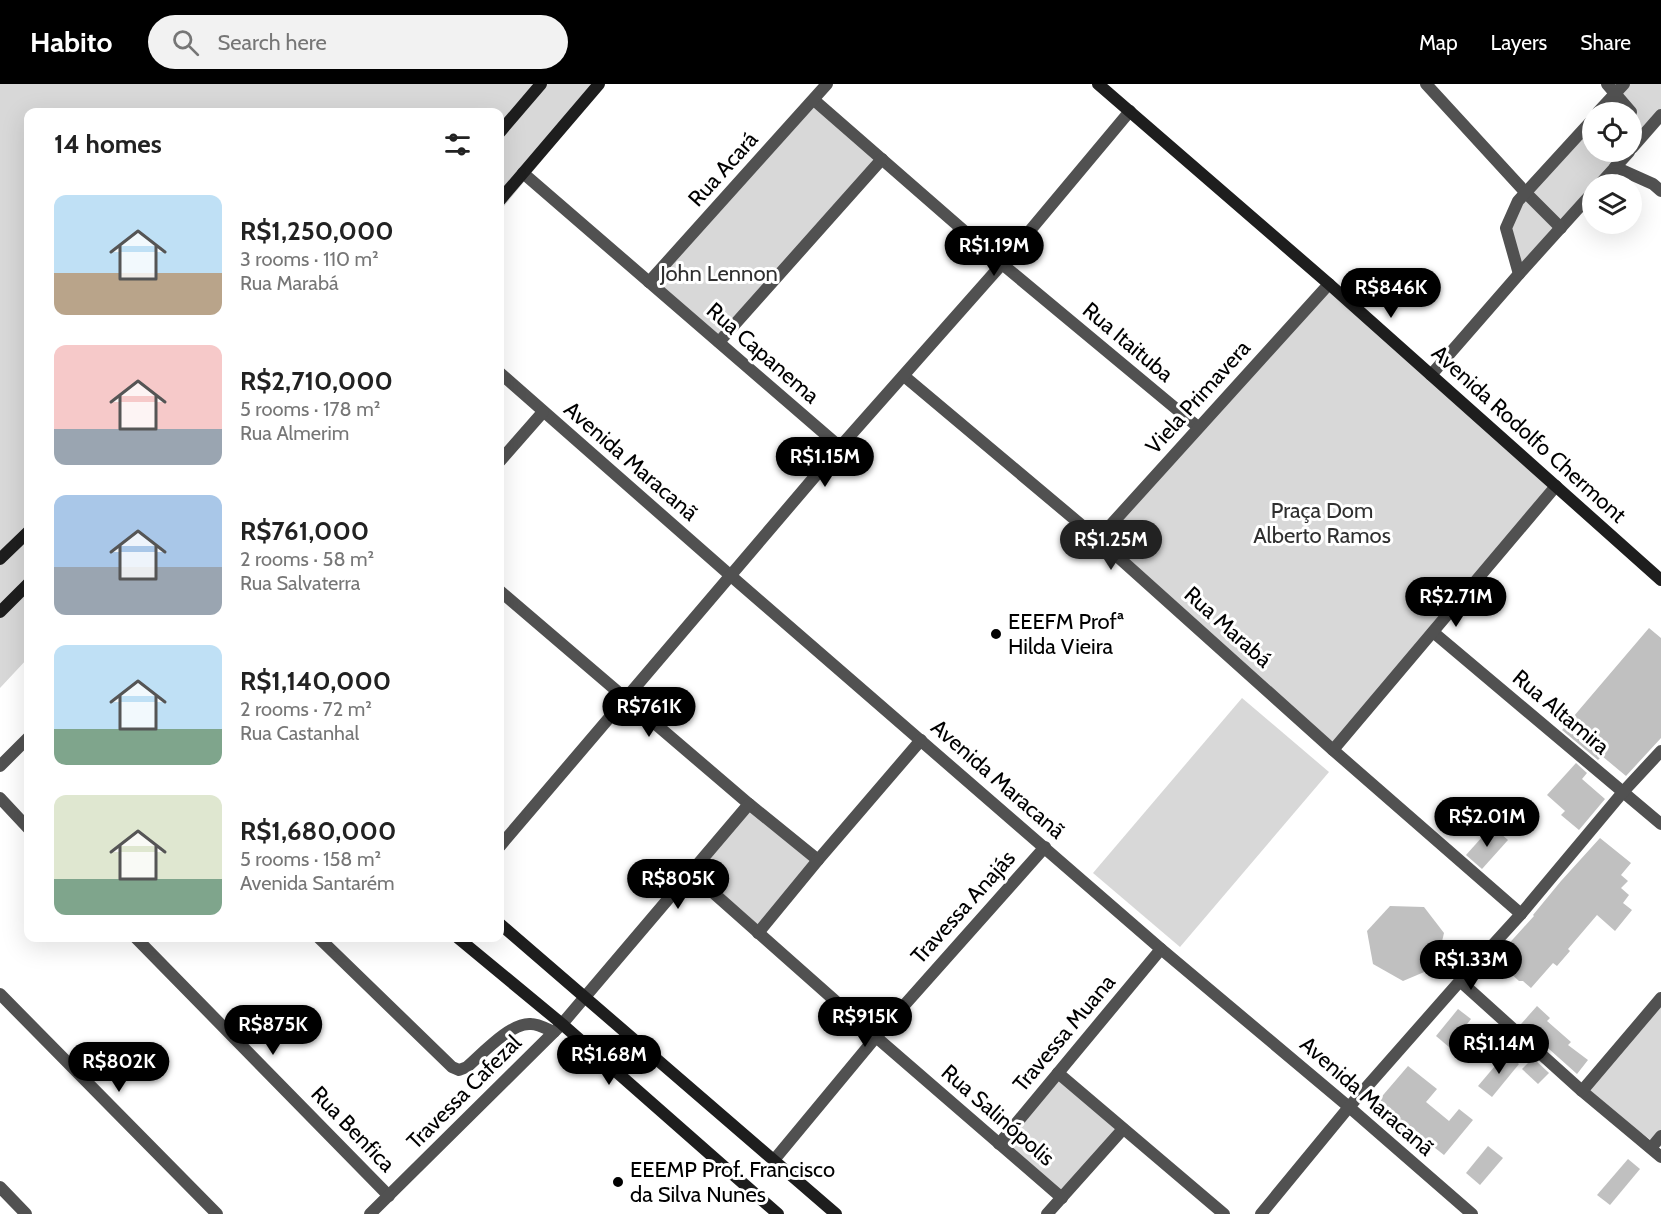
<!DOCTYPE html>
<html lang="en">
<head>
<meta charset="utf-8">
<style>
  body { margin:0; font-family:Cabin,sans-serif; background:#f2f2f2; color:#222; height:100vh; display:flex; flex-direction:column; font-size:22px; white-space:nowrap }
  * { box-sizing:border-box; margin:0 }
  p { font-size:20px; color:#767676 }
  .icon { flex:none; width:33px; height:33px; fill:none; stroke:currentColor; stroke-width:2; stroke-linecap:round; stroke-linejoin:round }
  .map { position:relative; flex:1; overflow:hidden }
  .side { position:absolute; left:24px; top:24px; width:480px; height:834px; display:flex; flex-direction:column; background:#fff; border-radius:12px; box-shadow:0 6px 24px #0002 }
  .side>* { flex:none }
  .tools { position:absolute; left:1582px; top:18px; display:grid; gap:12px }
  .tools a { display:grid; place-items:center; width:60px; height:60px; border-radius:50%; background:#fff; box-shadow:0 6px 24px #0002; font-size:30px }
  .price { position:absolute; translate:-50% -51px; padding:0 14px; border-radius:21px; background:#000; color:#fff; font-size:20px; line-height:39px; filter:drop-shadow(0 2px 3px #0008) }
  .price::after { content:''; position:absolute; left:50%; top:36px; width:18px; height:14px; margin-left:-9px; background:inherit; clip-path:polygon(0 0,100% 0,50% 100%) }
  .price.on { background:#222; color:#fff }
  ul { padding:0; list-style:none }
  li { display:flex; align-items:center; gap:18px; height:150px; padding:0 30px }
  li span { display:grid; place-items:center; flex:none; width:168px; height:120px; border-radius:12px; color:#555 }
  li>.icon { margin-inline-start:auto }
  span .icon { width:72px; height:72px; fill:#fffc; stroke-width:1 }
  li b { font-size:26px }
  h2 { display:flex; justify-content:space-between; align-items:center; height:72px; padding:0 30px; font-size:26px }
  header { display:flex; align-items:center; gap:36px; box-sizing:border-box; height:84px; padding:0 30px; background:#000; color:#fff }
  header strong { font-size:28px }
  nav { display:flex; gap:33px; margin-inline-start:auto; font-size:21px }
  .search { width:420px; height:54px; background:#f2f2f2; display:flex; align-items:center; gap:15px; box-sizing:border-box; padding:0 21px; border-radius:33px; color:#767676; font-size:22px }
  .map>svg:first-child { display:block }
  .green { fill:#d8d8d8 }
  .building { fill:#c0c0c0 }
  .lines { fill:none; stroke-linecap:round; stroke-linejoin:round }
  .street { stroke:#515151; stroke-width:12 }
  .secondary { stroke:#1e1e1e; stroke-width:12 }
  .poi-dot { fill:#000; stroke:#fff; stroke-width:2 }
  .labels { text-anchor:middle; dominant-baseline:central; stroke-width:6; stroke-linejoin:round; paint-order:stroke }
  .street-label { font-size:22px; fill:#000; stroke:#fff }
  .park-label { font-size:22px; fill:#2f2f2f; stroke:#fff }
  .poi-label { font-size:22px; fill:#000; stroke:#fff; text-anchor:start }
</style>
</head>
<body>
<header>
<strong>Habito</strong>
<div class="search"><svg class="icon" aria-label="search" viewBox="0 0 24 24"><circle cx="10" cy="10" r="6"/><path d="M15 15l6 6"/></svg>Search here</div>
<nav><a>Map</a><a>Layers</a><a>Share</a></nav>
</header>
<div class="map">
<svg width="1661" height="1130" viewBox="0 0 1661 1130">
  <rect width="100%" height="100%" fill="#fff"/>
  <g class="green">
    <path d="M 0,0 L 605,0 L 500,127 L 500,28 L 28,28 L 28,574 L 0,604 Z"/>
    <path d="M 1624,0 L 1661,0 L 1661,31 L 1632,64 L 1632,28 L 1598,28 Z"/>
    <path d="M 814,16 L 882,75 L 719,258 L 649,198 Z"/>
    <path d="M 1593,35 L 1593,68 L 1629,68 L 1600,100 L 1593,100 L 1593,108 L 1519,190 L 1506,144 L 1518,117 Z"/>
    <path d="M 1329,200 L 1556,402 L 1333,666 L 1098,455 Z"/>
    <path d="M 1242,614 L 1329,688 L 1180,863 L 1093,789 Z"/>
    <path d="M 749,720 L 818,776 L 758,849 L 691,789 Z"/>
    <path d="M 1661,914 L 1661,1063 L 1582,1007 Z"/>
    <path d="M 1058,989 L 1123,1045 L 1062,1114 L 999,1060 Z"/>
  </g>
  <g class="building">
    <path d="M 1649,544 L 1661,554 L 1661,654 L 1626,692 L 1602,672 L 1598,676 L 1562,646 Z"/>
    <path d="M 1576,679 L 1587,689 L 1582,695 L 1605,715 L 1579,746 L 1561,731 L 1565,727 L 1547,711 Z"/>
    <path d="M 1492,742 L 1508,756 L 1482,785 L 1466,771 Z"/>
    <path d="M 1600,754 L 1631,779 L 1621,791 L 1628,797 L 1621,804 L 1629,811 L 1623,819 L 1632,826 L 1615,847 L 1597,831 L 1568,865 L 1570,867 L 1557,882 L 1553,879 L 1531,904 L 1523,897 L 1519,897 L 1496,876 L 1506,866 L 1504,865 L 1534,832 L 1533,831 L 1561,797 Z"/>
    <path d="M 1390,822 L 1424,823 L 1444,849 L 1436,883 L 1403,897 L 1373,880 L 1367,847 Z"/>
    <path d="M 1537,922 L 1550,934 L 1547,937 L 1571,958 L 1568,961 L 1588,976 L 1577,990 L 1521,940 Z"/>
    <path d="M 1458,925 L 1471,935 L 1449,963 L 1436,952 Z"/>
    <path d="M 1506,969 L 1519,980 L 1492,1013 L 1478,1002 Z"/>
    <path d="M 1533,974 L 1549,989 L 1538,1000 L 1522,985 Z"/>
    <path d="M 1408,982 L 1437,1005 L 1426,1018 L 1449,1037 L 1459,1025 L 1473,1036 L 1444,1071 L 1430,1060 L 1431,1059 L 1407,1040 L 1402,1046 L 1391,1036 L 1395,1031 L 1378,1017 Z"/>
    <path d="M 1488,1062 L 1503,1074 L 1480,1101 L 1466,1089 Z"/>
    <path d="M 1628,1075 L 1640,1085 L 1610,1121 L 1597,1111 Z"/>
  </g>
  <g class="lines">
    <g class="street">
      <path d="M 1426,0 L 1526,109 L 1561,144"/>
      <path d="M 1607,0 L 1631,28"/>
      <path d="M 814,16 L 1002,180 L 1198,343"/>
      <path d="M 1598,28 L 1624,0"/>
      <path d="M 1632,64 L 1661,31"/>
      <path d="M 1615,83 L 1653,100 L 1661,107"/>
      <path d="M 523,89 L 840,363"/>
      <path d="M 1600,100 L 1629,68"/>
      <path d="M 1519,190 L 1506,144 L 1518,117 L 1593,35"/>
      <path d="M 649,198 L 827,0"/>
      <path d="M 719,258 L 882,75"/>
      <path d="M 500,289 L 731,492 L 1161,865 L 1349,1023 L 1472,1130"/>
      <path d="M 1431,291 L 1519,190 L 1593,108"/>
      <path d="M 904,292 L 1098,455 L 1333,666 L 1521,830"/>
      <path d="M 500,377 L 543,328"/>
      <path d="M 1098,455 L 1329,200"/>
      <path d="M 500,507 L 749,720 L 818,776"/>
      <path d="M 1433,548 L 1661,740"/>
      <path d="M 1333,666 L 1556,402"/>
      <path d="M 0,682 L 28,654"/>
      <path d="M 0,714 L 28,744"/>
      <path d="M 500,762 L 840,363 L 1002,180 L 1130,27"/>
      <path d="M 691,789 L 876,953 L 1062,1114"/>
      <path d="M 758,849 L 818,776 L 921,656"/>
      <path d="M 136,854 L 389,1112"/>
      <path d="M 319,854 L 452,983 L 459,986 L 467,983 C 482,970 511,938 531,940 C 538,940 547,945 554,948"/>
      <path d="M 1460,897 L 1582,1007 L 1661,1073"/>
      <path d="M 0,910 L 217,1130"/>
      <path d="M 1058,989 L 1224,1130"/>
      <path d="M 1582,1007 L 1661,914"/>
      <path d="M 999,1060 L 1161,865"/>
      <path d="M 1651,1064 L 1661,1052"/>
      <path d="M 774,1076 L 876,953 L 1045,763"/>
      <path d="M 0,1103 L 26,1130"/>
      <path d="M 370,1130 L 562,940 L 749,720"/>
      <path d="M 1047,1130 L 1123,1045"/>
      <path d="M 1261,1130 L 1349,1023 L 1460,897 L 1521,830 L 1623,708 L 1661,667"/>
    </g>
    <g class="secondary">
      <path d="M 1098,0 L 1329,200 L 1661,496"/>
      <path d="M 500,48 L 541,0"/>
      <path d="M 500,116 L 599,0"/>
      <path d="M 0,475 L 28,448"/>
      <path d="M 0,528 L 28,500"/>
      <path d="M 500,840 L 836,1130"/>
      <path d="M 458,854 L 562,940 L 778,1130"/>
    </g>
  </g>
  <g class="poi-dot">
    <circle cx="996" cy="550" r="6"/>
    <circle cx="618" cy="1098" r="6"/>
  </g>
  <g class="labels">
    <g class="street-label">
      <text transform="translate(723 85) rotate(-48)">Rua Acará</text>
      <text transform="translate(1128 258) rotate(40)">Rua Itaituba</text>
      <text transform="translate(763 269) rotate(41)">Rua Capanema</text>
      <text transform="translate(1198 313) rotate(-48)">Viela Primavera</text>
      <text transform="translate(1529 350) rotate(42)">Avenida Rodolfo Chermont</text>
      <text transform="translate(631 377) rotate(41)">Avenida Maracanã</text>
      <text transform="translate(1228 543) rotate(42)">Rua Marabá</text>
      <text transform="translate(1561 628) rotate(40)">Rua Altamira</text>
      <text transform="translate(998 695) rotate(41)">Avenida Maracanã</text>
      <text transform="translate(963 823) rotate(-48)">Travessa Anajás</text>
      <text transform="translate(1064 949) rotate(-50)">Travessa Muana</text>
      <text transform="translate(464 1008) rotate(-45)">Travessa Cafezal</text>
      <text transform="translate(1367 1012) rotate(41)">Avenida Maracanã</text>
      <text transform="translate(998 1031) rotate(41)">Rua Salinópolis</text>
      <text transform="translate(353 1045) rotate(46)">Rua Benfica</text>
    </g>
    <g class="park-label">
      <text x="719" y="189">John Lennon</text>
      <text x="1322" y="426">Praça Dom<tspan x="1322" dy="25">Alberto Ramos</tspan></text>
    </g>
    <g class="poi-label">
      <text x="1008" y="537">EEEFM Profª<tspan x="1008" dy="25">Hilda Vieira</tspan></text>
      <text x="630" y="1085">EEEMP Prof. Francisco<tspan x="630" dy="25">da Silva Nunes</tspan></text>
    </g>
  </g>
</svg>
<div class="tools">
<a><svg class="icon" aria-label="locate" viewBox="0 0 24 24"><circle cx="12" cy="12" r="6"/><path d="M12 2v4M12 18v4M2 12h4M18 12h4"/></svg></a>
<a><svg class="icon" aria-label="layers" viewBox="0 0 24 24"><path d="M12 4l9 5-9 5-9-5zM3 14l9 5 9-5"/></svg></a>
</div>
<b class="price" style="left:994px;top:193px">R$1.19M</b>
<b class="price" style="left:1391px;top:235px">R$846K</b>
<b class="price" style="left:825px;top:404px">R$1.15M</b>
<b class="price on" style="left:1111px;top:487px">R$1.25M</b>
<b class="price" style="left:1456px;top:544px">R$2.71M</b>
<b class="price" style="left:649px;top:654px">R$761K</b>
<b class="price" style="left:1487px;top:764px">R$2.01M</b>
<b class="price" style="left:678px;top:826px">R$805K</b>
<b class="price" style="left:1471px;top:907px">R$1.33M</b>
<b class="price" style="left:865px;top:964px">R$915K</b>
<b class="price" style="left:273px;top:972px">R$875K</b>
<b class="price" style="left:1499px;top:991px">R$1.14M</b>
<b class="price" style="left:609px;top:1002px">R$1.68M</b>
<b class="price" style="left:119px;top:1009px">R$802K</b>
<section class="side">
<h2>14 homes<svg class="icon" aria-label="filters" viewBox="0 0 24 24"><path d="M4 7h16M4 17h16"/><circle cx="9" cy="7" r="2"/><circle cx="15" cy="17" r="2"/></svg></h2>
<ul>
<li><span style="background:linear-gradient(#bfe0f5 65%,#b9a48a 0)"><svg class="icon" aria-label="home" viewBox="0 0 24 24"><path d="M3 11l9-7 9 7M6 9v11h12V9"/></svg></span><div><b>R$1,250,000</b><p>3 rooms · 110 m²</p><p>Rua Marabá</p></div></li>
<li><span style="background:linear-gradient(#f6c9c9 70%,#9aa5b1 0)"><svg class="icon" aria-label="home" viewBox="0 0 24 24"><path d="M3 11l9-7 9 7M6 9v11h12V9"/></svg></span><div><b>R$2,710,000</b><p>5 rooms · 178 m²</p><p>Rua Almerim</p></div></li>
<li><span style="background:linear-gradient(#a9c7e8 60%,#9aa5b1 0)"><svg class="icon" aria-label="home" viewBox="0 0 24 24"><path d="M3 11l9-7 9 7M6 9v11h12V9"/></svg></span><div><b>R$761,000</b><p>2 rooms · 58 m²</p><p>Rua Salvaterra</p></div></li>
<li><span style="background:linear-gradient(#bfe0f5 70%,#7fa58c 0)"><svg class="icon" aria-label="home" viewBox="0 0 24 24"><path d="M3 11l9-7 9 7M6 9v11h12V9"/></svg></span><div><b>R$1,140,000</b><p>2 rooms · 72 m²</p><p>Rua Castanhal</p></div></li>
<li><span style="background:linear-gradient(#dfe7d0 70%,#7fa58c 0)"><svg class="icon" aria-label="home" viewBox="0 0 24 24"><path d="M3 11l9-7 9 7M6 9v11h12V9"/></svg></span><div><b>R$1,680,000</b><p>5 rooms · 158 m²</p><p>Avenida Santarém</p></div></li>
</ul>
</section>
</div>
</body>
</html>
